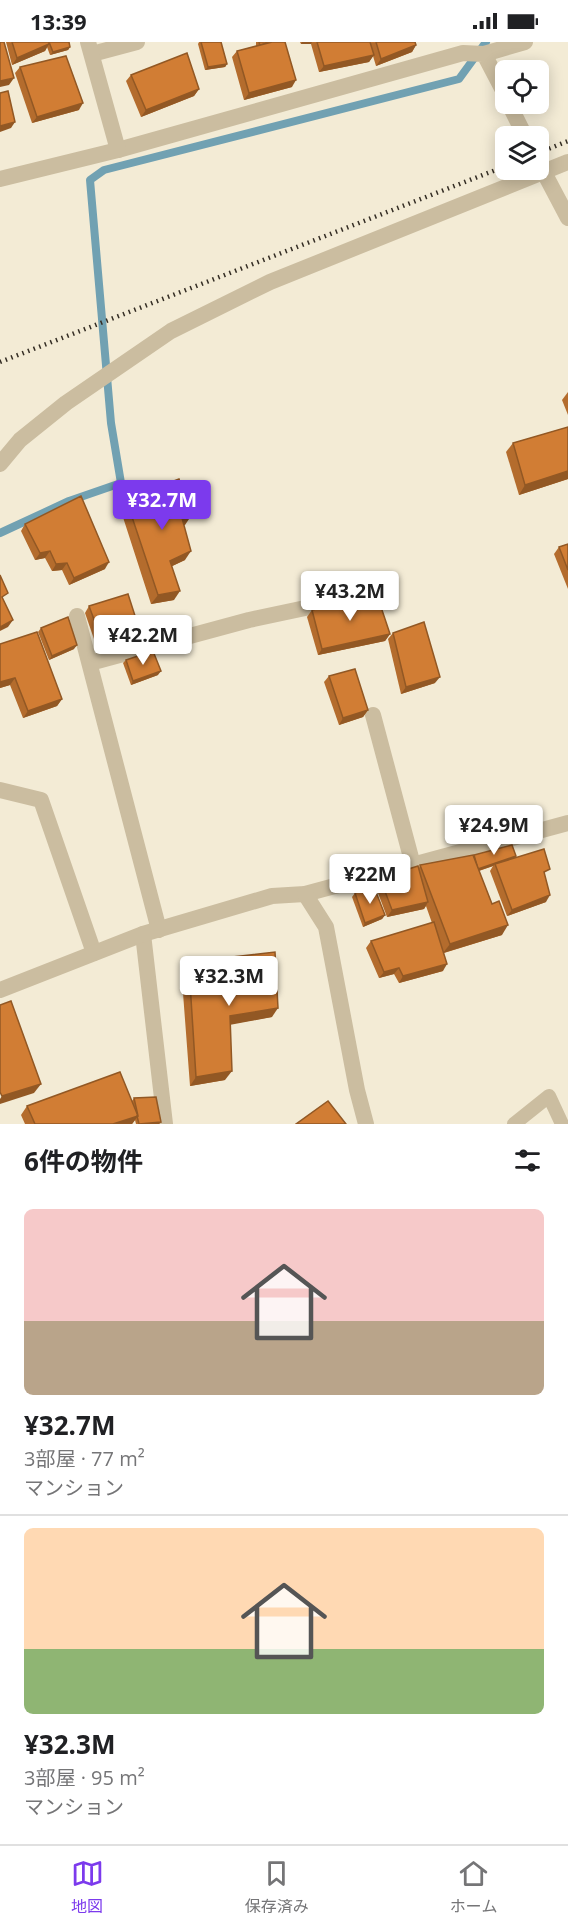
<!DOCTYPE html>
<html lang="ja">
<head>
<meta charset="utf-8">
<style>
  body { margin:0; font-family:"Open Sans","Noto Sans JP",sans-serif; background:#f2f2f2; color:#202124; height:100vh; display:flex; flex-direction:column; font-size:22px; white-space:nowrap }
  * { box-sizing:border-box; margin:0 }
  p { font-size:20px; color:#757577 }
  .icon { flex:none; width:33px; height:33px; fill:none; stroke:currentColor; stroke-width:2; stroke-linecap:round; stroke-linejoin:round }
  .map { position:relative; height:1082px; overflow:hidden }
  .sheet { display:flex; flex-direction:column; background:#fff; flex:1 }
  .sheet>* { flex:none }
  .controls { position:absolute; left:495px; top:18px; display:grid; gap:12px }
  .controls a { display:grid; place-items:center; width:54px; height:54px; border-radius:9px; background:#fff; box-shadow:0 3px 15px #0003; font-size:30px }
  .price { position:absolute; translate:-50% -51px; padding:0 14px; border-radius:6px; background:#fff; color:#222; font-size:20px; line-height:39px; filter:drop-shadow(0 2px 3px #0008) }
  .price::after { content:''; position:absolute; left:50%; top:36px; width:18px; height:14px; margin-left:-9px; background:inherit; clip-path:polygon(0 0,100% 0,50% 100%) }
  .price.on { background:#7c3aed; color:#fff }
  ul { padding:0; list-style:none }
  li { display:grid; align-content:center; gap:12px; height:318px; padding:0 24px }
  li+li { border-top:2px solid #e0e0e0 }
  li span { display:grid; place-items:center; height:186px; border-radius:9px; color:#555 }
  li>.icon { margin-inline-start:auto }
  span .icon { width:108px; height:108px; fill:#fffc; stroke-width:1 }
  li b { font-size:26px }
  h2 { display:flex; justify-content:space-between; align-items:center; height:72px; padding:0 24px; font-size:26px }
  .status { display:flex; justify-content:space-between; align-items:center; height:42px; padding:0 30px; background:#fff; direction:ltr }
  .status svg { height:16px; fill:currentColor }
  .tabs { display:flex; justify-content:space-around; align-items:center; height:84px; border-top:2px solid #e0e0e0; background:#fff; font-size:16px; color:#757577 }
  .tabs a { display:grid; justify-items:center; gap:3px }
  .tabs .on { color:#7c3aed }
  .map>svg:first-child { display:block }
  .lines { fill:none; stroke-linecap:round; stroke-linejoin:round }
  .stream { stroke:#71a1b2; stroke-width:8 }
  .service { stroke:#cbbda0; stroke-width:14 }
  .minor { stroke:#cbbda0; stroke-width:16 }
  .tertiary { stroke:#cbbda0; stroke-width:16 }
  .rail { stroke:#342d24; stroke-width:4.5; stroke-dasharray:1.5 4.5; stroke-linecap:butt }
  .wall { fill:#b46c2d }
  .shaded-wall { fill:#925824 }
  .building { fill:#d17d34; stroke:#925824; stroke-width:1.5 }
</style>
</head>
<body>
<div class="status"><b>13:39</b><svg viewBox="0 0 49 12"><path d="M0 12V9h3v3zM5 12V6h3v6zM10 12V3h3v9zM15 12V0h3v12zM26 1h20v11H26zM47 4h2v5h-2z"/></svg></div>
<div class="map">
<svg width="568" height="1082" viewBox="0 0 568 1082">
  <rect width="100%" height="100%" fill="#f3ebd5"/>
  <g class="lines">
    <path class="stream" d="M 0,491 L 69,459 L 121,441 L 111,381 L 90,138 L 104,128 L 459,37 L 486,0"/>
    <path class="service" d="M 514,1082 L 549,1054 L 562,1082"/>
    <g class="minor">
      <path d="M 92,12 L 137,0"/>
      <path d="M 484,12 L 525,0"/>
      <path d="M 509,62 L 525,94"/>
      <path d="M 118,108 L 463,11 L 484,12 L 506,54"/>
      <path d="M 539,121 L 568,176"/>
      <path d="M 0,137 L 118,108 L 88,0"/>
      <path d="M 0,422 L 20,398 L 66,361 L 171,289 L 270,240 L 568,120"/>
      <path d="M 77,574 L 159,888"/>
      <path d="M 90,621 L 249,578 L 376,551"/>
      <path d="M 373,673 L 413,823"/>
      <path d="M 0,748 L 41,758 L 94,911"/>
      <path d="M 143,892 L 165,1082"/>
      <path d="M 0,948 L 143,892 L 272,854 L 305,852 L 568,781"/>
    </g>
    <path class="tertiary" d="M 305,852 L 326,885 L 357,1048 L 366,1082"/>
    <g class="rail">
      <path d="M 538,111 L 568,99"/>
      <path d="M 0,320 L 506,124"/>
    </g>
  </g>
  <g class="wall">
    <path d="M 6,0 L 69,0 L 70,5 L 68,8 L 50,13 L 47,5 L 45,9 L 12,23 Z"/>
    <path d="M 199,0 L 221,0 L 227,22 L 225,25 L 205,28 L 198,2 Z"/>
    <path d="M 256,0 L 285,0 L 292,45 L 244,58 L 232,15 L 237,9 L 256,4 Z"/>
    <path d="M 300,0 L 416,0 L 415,0 L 416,3 L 412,10 L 376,24 L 373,14 L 369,20 L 319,30 L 311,2 L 301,2 Z"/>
    <path d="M 20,25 L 79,68 L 32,81 L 15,31 Z"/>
    <path d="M 131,33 L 199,47 L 194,54 L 141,75 L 126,39 Z"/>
    <path d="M 568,350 L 568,373 L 562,358 Z"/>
    <path d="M 568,385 L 568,437 L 519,453 L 506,410 L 513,401 Z"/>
    <path d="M 126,457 L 191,474 L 184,483 L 185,518 L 172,524 L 174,558 L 151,562 L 120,466 Z"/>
    <path d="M 25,482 L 105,527 L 69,543 L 62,528 L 52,529 L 45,516 L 35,518 L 21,489 Z"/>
    <path d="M 568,502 L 568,547 L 554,512 L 559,505 Z"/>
    <path d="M 89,564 L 133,587 L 94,597 L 85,571 Z"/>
    <path d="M 312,568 L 390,592 L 385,599 L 318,613 L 307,575 Z"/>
    <path d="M 41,586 L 74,607 L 49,618 L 38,590 Z"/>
    <path d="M 393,591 L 435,641 L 401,652 L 388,597 Z"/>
    <path d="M 0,602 L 62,657 L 57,664 L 23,676 L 10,643 L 0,646 Z"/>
    <path d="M 126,618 L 158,633 L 131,643 L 123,621 Z"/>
    <path d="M 329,634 L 368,668 L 363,675 L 339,683 L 324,640 Z"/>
    <path d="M 473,814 L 514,816 L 545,833 L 546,860 L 507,874 L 490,829 L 493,824 L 479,829 L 502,893 L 444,911 L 443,929 L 399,941 L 394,932 L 379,936 L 366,906 L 371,899 L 432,881 L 426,864 L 424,867 L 387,875 L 375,843 L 380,836 L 419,826 L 420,823 Z"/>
    <path d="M 355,851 L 385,873 L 382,877 L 363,885 L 352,855 Z"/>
    <path d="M 224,916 L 272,975 L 230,982 L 225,1038 L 190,1044 L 183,951 L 190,941 L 218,933 L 218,926 Z"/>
    <path d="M 134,1056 L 161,1080 L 159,1082 L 136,1082 L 135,1078 L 132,1082 L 25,1082 L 21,1073 L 27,1064 L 132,1059 Z"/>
  </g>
  <g class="shaded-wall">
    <path d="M 302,0 L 312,0 L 311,2 L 301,2 Z"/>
    <path d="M 49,2 L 45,9 L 12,23 L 17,16 Z"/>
    <path d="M 416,3 L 412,10 L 376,24 L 381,17 Z"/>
    <path d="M 70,5 L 68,8 L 50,13 L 53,10 Z"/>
    <path d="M 374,13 L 369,20 L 319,30 L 324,24 Z"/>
    <path d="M 227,22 L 225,25 L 205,28 L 208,25 Z"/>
    <path d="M 14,36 L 9,43 L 0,45 L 0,39 Z"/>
    <path d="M 296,38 L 292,45 L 244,58 L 249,51 Z"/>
    <path d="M 199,47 L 194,54 L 141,75 L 146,68 Z"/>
    <path d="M 83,61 L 79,68 L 32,81 L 37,75 Z"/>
    <path d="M 15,80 L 11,86 L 0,90 L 0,84 Z"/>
    <path d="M 568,429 L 568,437 L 519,453 L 525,443 Z"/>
    <path d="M 191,474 L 185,483 L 176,486 L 182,476 Z"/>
    <path d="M 50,509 L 45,516 L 35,518 L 40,511 Z"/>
    <path d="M 191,509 L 185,518 L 164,528 L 170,519 Z"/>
    <path d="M 109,520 L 105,527 L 69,543 L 74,536 Z"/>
    <path d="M 67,521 L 62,528 L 52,529 L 56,522 Z"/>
    <path d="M 180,549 L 174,558 L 151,562 L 158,553 Z"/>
    <path d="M 13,578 L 8,585 L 0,589 L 0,585 Z"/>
    <path d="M 137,580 L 133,587 L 94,597 L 99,591 Z"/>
    <path d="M 390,592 L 385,599 L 318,613 L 322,607 Z"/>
    <path d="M 77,603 L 74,607 L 49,618 L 52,614 Z"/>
    <path d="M 161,629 L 158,633 L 131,643 L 133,639 Z"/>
    <path d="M 440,635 L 435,641 L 401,652 L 406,645 Z"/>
    <path d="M 15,636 L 10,643 L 0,646 L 0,640 Z"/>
    <path d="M 62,657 L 57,664 L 23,676 L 28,669 Z"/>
    <path d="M 368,668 L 363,675 L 339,683 L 343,676 Z"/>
    <path d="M 516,814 L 514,817 L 495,822 L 493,824 L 475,830 L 478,827 Z"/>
    <path d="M 550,853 L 546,860 L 507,874 L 512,868 Z"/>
    <path d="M 428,860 L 424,867 L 387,875 L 392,868 Z"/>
    <path d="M 385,873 L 382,877 L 363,885 L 365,881 Z"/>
    <path d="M 508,883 L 502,893 L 443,911 L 450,902 Z"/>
    <path d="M 447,922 L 443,929 L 399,941 L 403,934 Z"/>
    <path d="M 399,926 L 394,932 L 379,936 L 384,930 Z"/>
    <path d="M 278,966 L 272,975 L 224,984 L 230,974 Z"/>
    <path d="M 232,1029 L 225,1038 L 190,1044 L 196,1035 Z"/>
    <path d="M 41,1042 L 34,1051 L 0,1062 L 0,1057 L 2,1054 Z"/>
    <path d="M 138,1074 L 132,1082 L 113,1082 Z"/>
    <path d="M 161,1080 L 159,1082 L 139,1082 Z"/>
  </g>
  <g class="building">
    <path d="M 0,0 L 4,0 L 14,36 L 0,39 Z"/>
    <path d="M 12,0 L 49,0 L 49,2 L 17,16 Z"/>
    <path d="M 49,0 L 69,0 L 70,5 L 53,10 Z"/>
    <path d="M 201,0 L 221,0 L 227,22 L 208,25 Z"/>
    <path d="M 259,0 L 272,0 L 260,3 Z"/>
    <path d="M 272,0 L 285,0 L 296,38 L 249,51 L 237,9 Z"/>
    <path d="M 317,0 L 370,0 L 374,13 L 324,24 Z"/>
    <path d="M 376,0 L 415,0 L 416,3 L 381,17 Z"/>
    <path d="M 187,11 L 199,47 L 146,68 L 131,33 Z"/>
    <path d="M 66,14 L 83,61 L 37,75 L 20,25 Z"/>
    <path d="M 8,49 L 15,80 L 0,84 L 0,51 Z"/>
    <path d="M 568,385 L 568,429 L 525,443 L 513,401 Z"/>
    <path d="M 179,437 L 191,474 L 182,476 L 191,509 L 170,519 L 180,549 L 158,553 L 126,457 Z"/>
    <path d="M 81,454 L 109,520 L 74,536 L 67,521 L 56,522 L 50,509 L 40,511 L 25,482 Z"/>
    <path d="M 568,502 L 568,528 L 559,505 Z"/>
    <path d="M 0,533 L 8,551 L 2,555 L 13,578 L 0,585 Z"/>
    <path d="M 128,552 L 137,580 L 99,591 L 89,564 Z"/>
    <path d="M 377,553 L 390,592 L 322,607 L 312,568 Z"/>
    <path d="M 68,575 L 77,603 L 52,614 L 41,586 Z"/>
    <path d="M 424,580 L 440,635 L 406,645 L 393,591 Z"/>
    <path d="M 37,590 L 62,657 L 28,669 L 15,636 L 0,640 L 0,602 Z"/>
    <path d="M 153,609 L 161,629 L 133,639 L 126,618 Z"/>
    <path d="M 355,627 L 368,668 L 343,676 L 329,634 Z"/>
    <path d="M 512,803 L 516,814 L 478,827 L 474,813 Z"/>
    <path d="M 544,807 L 550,827 L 544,830 L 550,853 L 512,868 L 495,822 Z"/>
    <path d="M 473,813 L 492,862 L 499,859 L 508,883 L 450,902 L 420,823 Z"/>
    <path d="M 418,824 L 428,860 L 392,868 L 380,836 Z"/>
    <path d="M 374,845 L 385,873 L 365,881 L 355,851 Z"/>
    <path d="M 434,880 L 447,922 L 403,934 L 399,926 L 384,930 L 371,899 Z"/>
    <path d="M 275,910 L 278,966 L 230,974 L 232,1029 L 196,1035 L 190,941 L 225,931 L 224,916 Z"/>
    <path d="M 11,959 L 41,1042 L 2,1054 L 0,1050 L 0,963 Z"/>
    <path d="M 120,1030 L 138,1074 L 113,1082 L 35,1082 L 27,1064 Z"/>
    <path d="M 156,1055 L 161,1080 L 139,1082 L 137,1074 L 138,1074 L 134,1056 Z"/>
    <path d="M 328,1059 L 346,1082 L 296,1082 Z"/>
  </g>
</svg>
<div class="controls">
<a><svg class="icon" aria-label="locate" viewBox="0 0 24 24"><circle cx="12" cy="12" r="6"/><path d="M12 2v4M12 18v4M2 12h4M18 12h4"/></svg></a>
<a><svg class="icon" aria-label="layers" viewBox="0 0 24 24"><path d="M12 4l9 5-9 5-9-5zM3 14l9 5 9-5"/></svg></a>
</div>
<b class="price on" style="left:162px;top:489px">¥32.7M</b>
<b class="price" style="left:350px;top:580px">¥43.2M</b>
<b class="price" style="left:143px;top:624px">¥42.2M</b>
<b class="price" style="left:494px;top:814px">¥24.9M</b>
<b class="price" style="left:370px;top:863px">¥22M</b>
<b class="price" style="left:229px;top:965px">¥32.3M</b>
</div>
<section class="sheet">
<h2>6件の物件<svg class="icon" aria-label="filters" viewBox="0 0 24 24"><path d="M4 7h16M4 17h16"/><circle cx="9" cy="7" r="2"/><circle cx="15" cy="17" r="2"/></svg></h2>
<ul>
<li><span style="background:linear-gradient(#f6c9c9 60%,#b9a48a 0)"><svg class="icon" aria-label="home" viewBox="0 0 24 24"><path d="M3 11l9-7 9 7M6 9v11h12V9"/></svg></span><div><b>¥32.7M</b><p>3部屋 · 77 m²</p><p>マンション</p></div></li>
<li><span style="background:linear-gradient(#ffd9b3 65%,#8fb573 0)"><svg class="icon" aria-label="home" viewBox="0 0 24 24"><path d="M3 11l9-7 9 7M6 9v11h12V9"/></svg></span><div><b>¥32.3M</b><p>3部屋 · 95 m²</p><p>マンション</p></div></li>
</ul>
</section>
<nav class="tabs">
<a class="on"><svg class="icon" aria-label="map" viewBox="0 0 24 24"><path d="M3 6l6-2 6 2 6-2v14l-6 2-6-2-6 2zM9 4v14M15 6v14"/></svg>地図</a>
<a><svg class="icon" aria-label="saved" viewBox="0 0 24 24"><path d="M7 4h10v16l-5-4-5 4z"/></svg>保存済み</a>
<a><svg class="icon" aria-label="home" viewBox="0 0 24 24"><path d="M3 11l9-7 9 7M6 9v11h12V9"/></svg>ホーム</a>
</nav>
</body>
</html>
